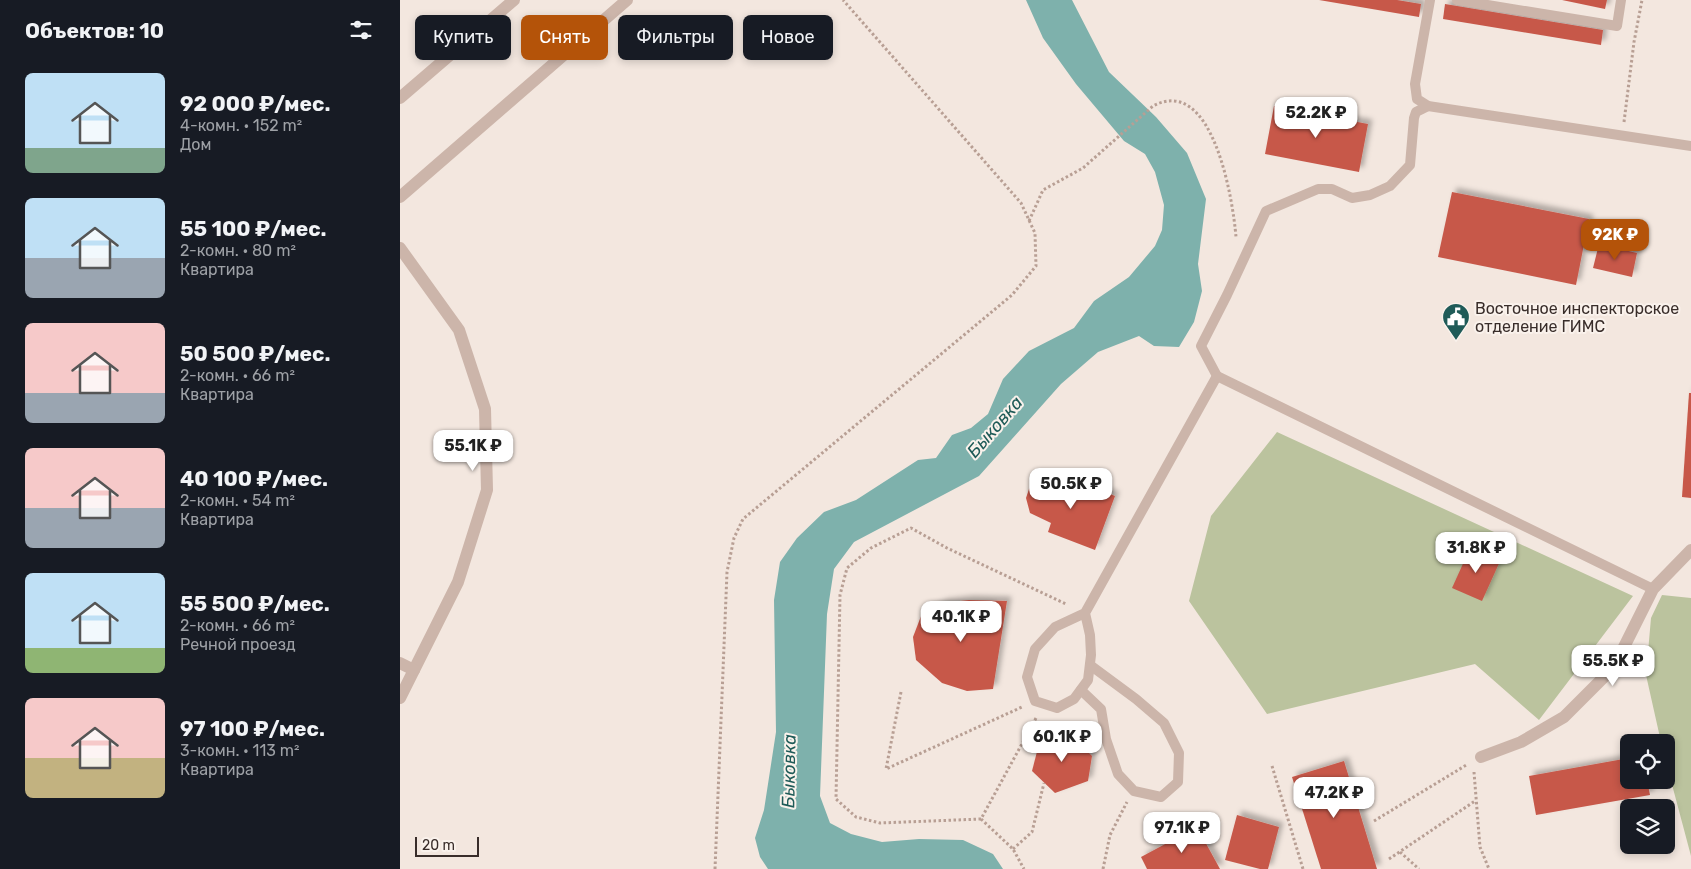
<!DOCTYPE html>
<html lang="ru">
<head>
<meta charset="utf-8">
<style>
  body { margin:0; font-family:Rubik,sans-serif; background:#20242c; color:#f1f3f6; height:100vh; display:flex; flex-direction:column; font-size:19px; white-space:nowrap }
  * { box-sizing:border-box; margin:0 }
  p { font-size:16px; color:#9ea1a6 }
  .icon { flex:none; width:28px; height:28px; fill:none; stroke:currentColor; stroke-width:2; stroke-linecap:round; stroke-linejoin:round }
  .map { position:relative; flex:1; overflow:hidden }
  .side { display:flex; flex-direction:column; background:#171b24; width:400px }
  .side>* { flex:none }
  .guide { position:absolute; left:15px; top:15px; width:475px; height:45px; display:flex; gap:10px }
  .buttons { position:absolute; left:1220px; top:734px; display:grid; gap:10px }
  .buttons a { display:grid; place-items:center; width:55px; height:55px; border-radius:8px; background:#171b24; box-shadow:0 2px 8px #0003; font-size:25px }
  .scale { position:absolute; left:15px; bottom:12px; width:64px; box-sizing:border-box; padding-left:5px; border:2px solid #392d2a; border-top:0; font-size:14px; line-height:18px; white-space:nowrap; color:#392d2a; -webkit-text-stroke:4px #faf2ec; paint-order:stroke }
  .price { position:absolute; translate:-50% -42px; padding:0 11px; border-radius:10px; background:#fff; color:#222; font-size:16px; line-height:32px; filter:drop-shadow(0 1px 2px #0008) }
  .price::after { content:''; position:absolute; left:50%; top:30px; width:15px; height:11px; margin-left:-8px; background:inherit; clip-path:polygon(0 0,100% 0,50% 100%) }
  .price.active { background:#b45309; color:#fff }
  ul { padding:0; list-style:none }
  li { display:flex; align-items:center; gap:15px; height:125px; padding:0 25px }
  li span { display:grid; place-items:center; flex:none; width:140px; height:100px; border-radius:8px; color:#555 }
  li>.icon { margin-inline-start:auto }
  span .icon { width:60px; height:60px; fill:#fffc; stroke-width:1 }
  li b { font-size:21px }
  h2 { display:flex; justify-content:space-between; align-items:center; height:60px; padding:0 25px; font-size:21px }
  .tag { padding:0 18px; border-radius:8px; background:#171b24; box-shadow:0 2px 8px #0003; font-size:18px; line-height:45px }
  .tag.active { background:#b45309; color:#fff }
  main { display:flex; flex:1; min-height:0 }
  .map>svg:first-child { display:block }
  .green { fill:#bbc39e }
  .water { fill:#7eb1ac }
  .building { fill:#c7584a; filter:url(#shadow) }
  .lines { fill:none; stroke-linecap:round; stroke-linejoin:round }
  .path { stroke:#b89f94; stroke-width:3; stroke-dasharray:2.5 2.5; stroke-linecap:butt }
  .lane { stroke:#ccb5aa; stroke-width:10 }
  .street { stroke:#ccb5aa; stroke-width:12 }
  .labels { text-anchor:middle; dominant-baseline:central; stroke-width:4; stroke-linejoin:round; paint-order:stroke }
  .poi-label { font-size:16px; fill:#392d2a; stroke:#faf2ec; text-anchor:start }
  .water-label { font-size:18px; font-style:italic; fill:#1f5b58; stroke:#faf2ec }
</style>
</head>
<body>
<main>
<section class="side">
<h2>Объектов: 10<svg class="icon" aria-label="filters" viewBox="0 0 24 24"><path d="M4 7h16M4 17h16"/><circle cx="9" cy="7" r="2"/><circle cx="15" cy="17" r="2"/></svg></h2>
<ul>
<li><span style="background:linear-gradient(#bfe0f5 75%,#7fa58c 0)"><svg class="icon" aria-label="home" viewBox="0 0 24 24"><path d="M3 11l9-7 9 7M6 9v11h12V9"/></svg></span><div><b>92 000 ₽/мес.</b><p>4-комн. · 152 m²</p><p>Дом</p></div></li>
<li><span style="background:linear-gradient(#bfe0f5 60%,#9aa5b1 0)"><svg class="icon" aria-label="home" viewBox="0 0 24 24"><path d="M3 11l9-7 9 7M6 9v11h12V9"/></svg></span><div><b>55 100 ₽/мес.</b><p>2-комн. · 80 m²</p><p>Квартира</p></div></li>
<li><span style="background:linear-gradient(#f6c9c9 70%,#9aa5b1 0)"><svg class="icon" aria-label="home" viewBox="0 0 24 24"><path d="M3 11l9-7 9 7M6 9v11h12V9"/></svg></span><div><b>50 500 ₽/мес.</b><p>2-комн. · 66 m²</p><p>Квартира</p></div></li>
<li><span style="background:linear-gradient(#f6c9c9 60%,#9aa5b1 0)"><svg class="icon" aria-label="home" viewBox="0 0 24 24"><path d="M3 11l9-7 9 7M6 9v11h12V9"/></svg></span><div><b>40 100 ₽/мес.</b><p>2-комн. · 54 m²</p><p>Квартира</p></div></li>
<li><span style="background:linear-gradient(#bfe0f5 75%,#8fb573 0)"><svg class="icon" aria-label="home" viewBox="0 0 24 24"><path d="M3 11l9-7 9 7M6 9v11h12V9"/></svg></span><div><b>55 500 ₽/мес.</b><p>2-комн. · 66 m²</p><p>Речной проезд</p></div></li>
<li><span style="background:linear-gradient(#f6c9c9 60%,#c2b280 0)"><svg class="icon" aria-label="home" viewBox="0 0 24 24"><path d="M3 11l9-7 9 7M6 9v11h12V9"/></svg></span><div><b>97 100 ₽/мес.</b><p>3-комн. · 113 m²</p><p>Квартира</p></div></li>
</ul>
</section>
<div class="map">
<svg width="1291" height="869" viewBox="0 0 1291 869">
  <defs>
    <filter id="shadow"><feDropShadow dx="4.5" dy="-4.5" stdDeviation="2.5" flood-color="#0004"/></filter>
  </defs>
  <rect width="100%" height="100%" fill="#f3e7df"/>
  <g class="green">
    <path d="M 877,432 L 1233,596 L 1139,720 L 1075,664 L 867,714 L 789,601 L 811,516 Z"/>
    <path d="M 1262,595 L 1291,598 L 1291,856 L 1266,762 L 1266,742 L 1261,742 L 1246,675 L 1251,618 Z"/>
  </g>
  <path class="water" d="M 626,0 L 672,0 L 709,72 L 756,117 L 787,153 L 806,199 L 798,264 L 802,291 L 794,322 L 779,347 L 754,346 L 739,336 L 698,352 L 661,384 L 579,476 L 454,542 L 434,569 L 427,614 L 420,796 L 430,823 L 451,834 L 482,842 L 519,839 L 563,840 L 593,854 L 603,869 L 368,869 L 360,857 L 355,838 L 364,810 L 376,732 L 374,600 L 380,562 L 397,538 L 424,512 L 456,500 L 518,460 L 536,458 L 552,435 L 571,428 L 588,414 L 603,379 L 629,351 L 674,328 L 694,301 L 729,277 L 755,246 L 762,230 L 764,205 L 755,172 L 745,154 L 724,141 L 676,84 L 643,38 Z"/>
  <g class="building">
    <path d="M 919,0 L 997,0 L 1021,4 L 1019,17 Z"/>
    <path d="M 1162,0 L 1207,0 L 1205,9 Z"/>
    <path d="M 1045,4 L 1203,30 L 1201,45 L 1043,19 Z"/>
    <path d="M 874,106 L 968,124 L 959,172 L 865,154 Z"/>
    <path d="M 1052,192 L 1189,219 L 1176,285 L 1038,257 Z"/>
    <path d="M 1199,244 L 1237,253 L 1232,277 L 1193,268 Z"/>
    <path d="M 1289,393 L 1291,393 L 1291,498 L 1282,497 Z"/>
    <path d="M 667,477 L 715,496 L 695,550 L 648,532 L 651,523 L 630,513 L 626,498 L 629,489 L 636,483 L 647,480 L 664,487 Z"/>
    <path d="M 1071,546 L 1101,559 L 1082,601 L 1052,588 Z"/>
    <path d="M 569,600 L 607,601 L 593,689 L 567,691 L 542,683 L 516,660 L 513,637 L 523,611 L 543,603 Z"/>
    <path d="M 669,733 L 692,756 L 688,781 L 655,793 L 632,771 L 640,740 Z"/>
    <path d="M 1229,758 L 1229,780 L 1247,780 L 1250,795 L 1136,815 L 1129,776 Z"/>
    <path d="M 944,761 L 977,869 L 921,869 L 892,777 Z"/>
    <path d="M 837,815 L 879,827 L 868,869 L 860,869 L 825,860 Z"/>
    <path d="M 797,827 L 820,869 L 747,869 L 741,857 Z"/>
  </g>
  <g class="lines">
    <g class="path">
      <path d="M 1224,122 L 1234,42 L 1242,0"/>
      <path d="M 629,221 L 643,190 L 683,168 L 753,106 C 813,74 833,200 836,237"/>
      <path d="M 501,692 L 486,769 L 622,707"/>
      <path d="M 636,718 L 581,819 L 480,823 L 456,817 L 436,799 L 440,595 L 447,568 L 471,548 L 511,528 L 547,548 L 666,604"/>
      <path d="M 872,766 L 903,869"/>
      <path d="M 1074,772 L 1080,847 L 1089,869"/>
      <path d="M 581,819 L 613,849 L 624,869"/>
      <path d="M 974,821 L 1068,764"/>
      <path d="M 613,849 L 632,832 L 644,783"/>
      <path d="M 1000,852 L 1019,869"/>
      <path d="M 989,859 L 1075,801"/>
      <path d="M 315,869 L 327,572 L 334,538 L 343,519 L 612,295 L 636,266 L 635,233 L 621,203 L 443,0"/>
      <path d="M 703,869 L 710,835 L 727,802"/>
    </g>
    <g class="lane">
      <path d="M 1030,0 L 1015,84 L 1017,99 L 1028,106 L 1291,146"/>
      <path d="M 1057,0 L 1217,26 L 1221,0"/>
      <path d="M 817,376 L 801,346 L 827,295 L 866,211 L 918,189 L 932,189 L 952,198 L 970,195 L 990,186 L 1010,165 L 1014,118 L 1016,112 L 1028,106"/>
      <path d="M 685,613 L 690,635 L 691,655 L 688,680 L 674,699 L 657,708 L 635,701 L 627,677 L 635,649 L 655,627 L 685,613 L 817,376 L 1253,589"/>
      <path d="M 681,690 L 701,709 L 706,739 L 718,774 L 734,791 L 761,797 L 778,782 L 779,753 L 764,723 L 736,699 L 690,665"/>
    </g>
    <g class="street">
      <path d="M 0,98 L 114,0"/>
      <path d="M 0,197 L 227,0"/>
      <path d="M 0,248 L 59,330 L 85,409 L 87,490 L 58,582 L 0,698"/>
      <path d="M 0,663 L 14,670"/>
      <path d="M 1081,757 L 1121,742 L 1164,717 L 1214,667 L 1253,589 L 1291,550"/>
    </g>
  </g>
  <defs>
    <symbol id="civic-pin" viewBox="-11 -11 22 30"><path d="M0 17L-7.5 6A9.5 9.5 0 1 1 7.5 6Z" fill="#1f5b58" stroke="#faf2ec"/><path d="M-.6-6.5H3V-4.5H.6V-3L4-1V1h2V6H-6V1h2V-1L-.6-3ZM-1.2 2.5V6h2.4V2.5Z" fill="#fff"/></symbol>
  </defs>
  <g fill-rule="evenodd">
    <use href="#civic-pin" x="1040" y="301" width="32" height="43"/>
  </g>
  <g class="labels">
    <g class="poi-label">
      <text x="1075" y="308">Восточное инспекторское<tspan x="1075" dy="18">отделение ГИМС</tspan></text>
    </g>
    <g class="water-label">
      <text transform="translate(595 427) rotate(-49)">Быковка</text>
      <text transform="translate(389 771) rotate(-89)">Быковка</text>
    </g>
  </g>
</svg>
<div class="buttons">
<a><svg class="icon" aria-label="locate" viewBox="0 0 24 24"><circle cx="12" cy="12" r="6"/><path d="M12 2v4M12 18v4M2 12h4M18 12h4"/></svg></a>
<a><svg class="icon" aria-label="layers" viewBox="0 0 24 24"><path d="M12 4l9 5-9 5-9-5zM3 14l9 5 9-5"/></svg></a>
</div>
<div class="scale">20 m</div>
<b class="price" style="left:916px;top:139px">52.2K ₽</b>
<b class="price active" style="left:1215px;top:261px">92K ₽</b>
<b class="price" style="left:73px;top:472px">55.1K ₽</b>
<b class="price" style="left:671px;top:510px">50.5K ₽</b>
<b class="price" style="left:1076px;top:574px">31.8K ₽</b>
<b class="price" style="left:561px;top:643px">40.1K ₽</b>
<b class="price" style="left:1213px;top:687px">55.5K ₽</b>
<b class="price" style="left:662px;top:763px">60.1K ₽</b>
<b class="price" style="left:934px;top:819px">47.2K ₽</b>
<b class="price" style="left:782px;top:854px">97.1K ₽</b>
<div class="guide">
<a class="tag">Купить</a>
<a class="tag active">Снять</a>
<a class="tag">Фильтры</a>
<a class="tag">Новое</a>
</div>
</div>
</main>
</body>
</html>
